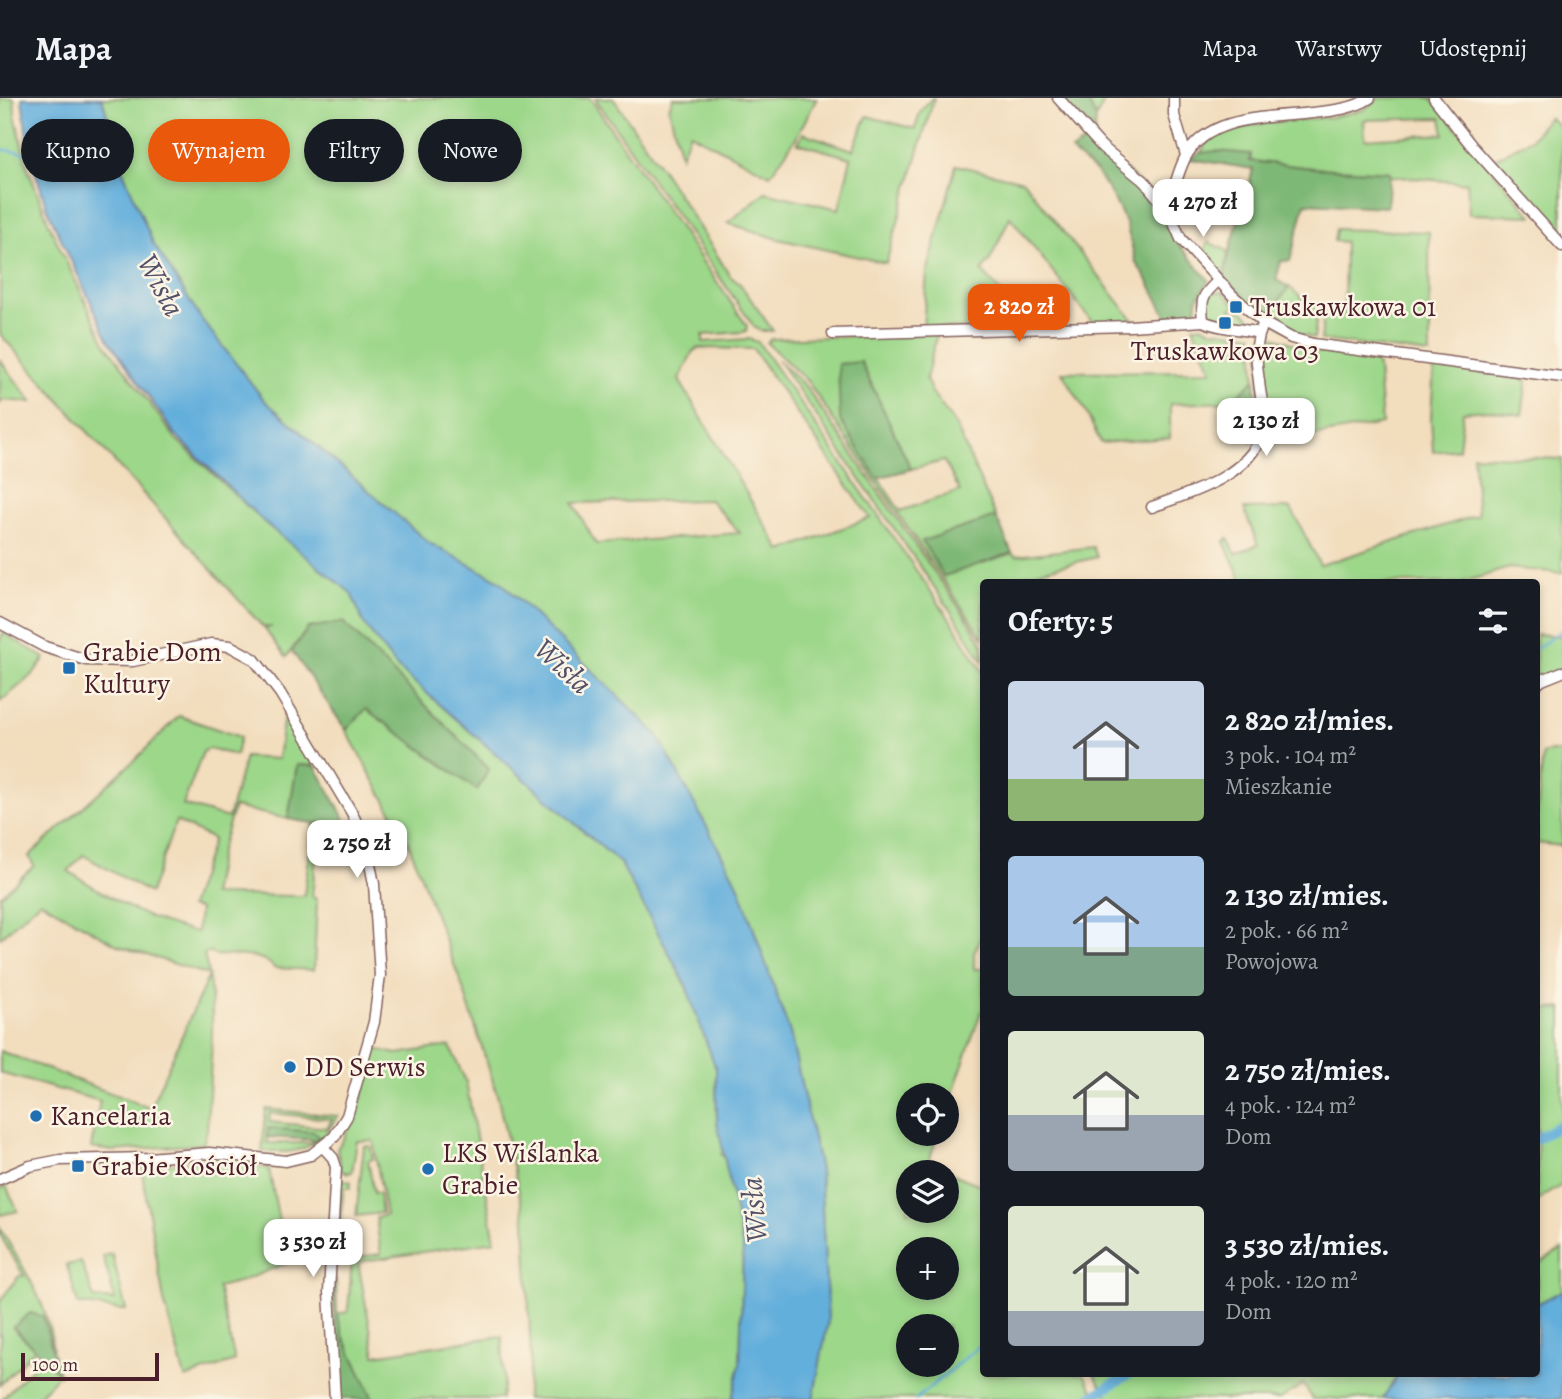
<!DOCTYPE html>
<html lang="pl">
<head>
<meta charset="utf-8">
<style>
  body { margin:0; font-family:Alegreya,serif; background:#20242c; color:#f1f3f6; height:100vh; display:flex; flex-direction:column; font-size:26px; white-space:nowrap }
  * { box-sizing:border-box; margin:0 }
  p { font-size:23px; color:#9ea1a6 }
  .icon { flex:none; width:38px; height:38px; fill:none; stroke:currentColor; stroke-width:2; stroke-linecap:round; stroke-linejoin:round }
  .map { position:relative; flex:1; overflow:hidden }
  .drawer { position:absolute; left:980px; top:481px; width:560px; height:798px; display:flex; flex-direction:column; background:#171b24; border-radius:7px; box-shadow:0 4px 10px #0003 }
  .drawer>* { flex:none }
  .guide { position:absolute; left:21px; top:21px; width:665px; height:63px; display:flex; gap:14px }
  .buttons { position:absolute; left:896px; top:985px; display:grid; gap:14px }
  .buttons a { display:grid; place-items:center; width:63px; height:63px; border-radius:50%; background:#171b24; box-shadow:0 4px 10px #0003; font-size:35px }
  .scale { position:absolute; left:21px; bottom:18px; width:138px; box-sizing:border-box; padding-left:7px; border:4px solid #4a1f2b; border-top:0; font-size:19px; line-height:24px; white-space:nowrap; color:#4a1f2b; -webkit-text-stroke:5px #fcf5e5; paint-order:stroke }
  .price { position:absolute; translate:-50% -60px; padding:0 16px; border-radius:14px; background:#fff; color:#222; font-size:23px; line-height:46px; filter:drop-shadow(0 2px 4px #0008) }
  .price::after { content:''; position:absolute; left:50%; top:42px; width:21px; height:16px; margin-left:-10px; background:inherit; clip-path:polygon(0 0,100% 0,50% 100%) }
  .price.on { background:#ea580c; color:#fff }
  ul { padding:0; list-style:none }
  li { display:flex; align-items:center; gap:21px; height:175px; padding:0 28px }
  li span { display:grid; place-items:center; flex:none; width:196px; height:140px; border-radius:7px; color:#555 }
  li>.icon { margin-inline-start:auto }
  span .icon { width:84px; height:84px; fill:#fffc; stroke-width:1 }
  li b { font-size:30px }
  h2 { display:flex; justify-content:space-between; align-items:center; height:84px; padding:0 28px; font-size:30px }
  .pill { padding:0 24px; border-radius:32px; background:#171b24; box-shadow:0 4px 10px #0003; font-size:24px; line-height:63px }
  .pill.on { background:#ea580c; color:#fff }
  header { display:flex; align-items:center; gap:42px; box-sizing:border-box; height:98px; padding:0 35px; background:#171b24; border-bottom:2px solid #363941 }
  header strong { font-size:33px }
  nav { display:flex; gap:38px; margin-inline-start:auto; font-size:24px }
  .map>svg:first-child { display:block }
  .green { fill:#9dd78a; stroke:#747b5a; stroke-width:2; fill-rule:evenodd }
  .forest { fill:#7eb876; stroke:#646c50; stroke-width:2 }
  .water { fill:#64afdc; stroke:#576784; stroke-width:2 }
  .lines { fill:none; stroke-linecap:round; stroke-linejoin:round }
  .stream { stroke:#64afdc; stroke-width:2.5 }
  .canal { stroke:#64afdc; stroke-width:10 }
  .minor-casing { stroke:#85625e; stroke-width:13 }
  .minor { stroke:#fff; stroke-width:10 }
  .poi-dot { fill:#1f6fb2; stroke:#fcf5e5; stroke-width:2.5 }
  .labels { text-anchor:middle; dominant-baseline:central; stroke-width:5; stroke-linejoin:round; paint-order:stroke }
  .poi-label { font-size:28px; fill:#4a1f2b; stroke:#fcf5e5; text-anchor:start }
  .water-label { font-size:30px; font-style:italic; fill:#535169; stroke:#fcf5e5 }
</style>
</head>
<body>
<header>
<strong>Mapa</strong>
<nav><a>Mapa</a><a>Warstwy</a><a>Udostępnij</a></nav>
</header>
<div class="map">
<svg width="1562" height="1301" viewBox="0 0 1562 1301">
  <rect width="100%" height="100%" fill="#fcf5e5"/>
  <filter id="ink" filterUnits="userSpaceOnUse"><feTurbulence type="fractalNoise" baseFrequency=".0143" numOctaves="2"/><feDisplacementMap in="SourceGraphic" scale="14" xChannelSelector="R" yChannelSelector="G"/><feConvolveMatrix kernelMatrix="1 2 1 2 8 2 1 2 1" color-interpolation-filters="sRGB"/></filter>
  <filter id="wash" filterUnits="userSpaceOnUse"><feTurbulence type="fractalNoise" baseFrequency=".00686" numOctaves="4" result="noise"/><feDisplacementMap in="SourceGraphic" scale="28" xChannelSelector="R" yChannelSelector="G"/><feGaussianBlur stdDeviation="1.57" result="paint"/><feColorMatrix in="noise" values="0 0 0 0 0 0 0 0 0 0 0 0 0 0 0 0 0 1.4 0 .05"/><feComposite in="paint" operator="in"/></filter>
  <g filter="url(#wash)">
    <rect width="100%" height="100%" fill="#f2ddbd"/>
    <g class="green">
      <path d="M 0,0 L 14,0 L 15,17 L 27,68 L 51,131 L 105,245 L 176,341 L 265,425 L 351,495 L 364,526 L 396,568 L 621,766 L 685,885 L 716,971 L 717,1024 L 726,1059 L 720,1055 L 725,1060 L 743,1150 L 740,1266 L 732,1301 L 526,1301 L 531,1261 L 525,1121 L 497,996 L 464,893 L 408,744 L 346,632 L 366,611 L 477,691 L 308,530 L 286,559 L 264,530 L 272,529 L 263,529 L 0,236 Z"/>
      <path d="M 102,0 L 590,0 L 747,228 L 746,233 L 743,234 L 703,237 L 703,244 L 749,241 L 758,244 L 954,527 L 983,574 L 984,834 L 974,854 L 974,871 L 983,871 L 983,914 L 981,914 L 947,1012 L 947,998 L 908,998 L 908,1036 L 938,1036 L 928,1066 L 983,1088 L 984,1276 L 1084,1276 L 1098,1301 L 813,1301 L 828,1223 L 820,1072 L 790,935 L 739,789 L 657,636 L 500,483 L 429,445 L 265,303 L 202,222 L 153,145 L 122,71 ZM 699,250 L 753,251 L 870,420 L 781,453 L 679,282 L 693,253 ZM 710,402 L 740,435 L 596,446 L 573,405 ZM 908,1074 L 947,1074 L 947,1113 L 908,1113 ZM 908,1152 L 947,1152 L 947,1190 L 908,1190 ZM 908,1228 L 947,1228 L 947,1267 L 908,1267 Z"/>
      <path d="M 595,0 L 613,0 L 661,70 L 731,179 L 740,186 L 773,233 L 762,233 L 755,230 Z"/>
      <path d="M 673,0 L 817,0 L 796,40 L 770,77 L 690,35 L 681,58 L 669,10 Z"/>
      <path d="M 932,0 L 934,0 L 886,165 L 778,141 L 728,125 L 765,94 L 839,111 L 851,60 L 798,45 L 803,35 L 853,52 L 867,18 L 915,31 L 920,14 Z"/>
      <path d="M 1086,0 L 1106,0 L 1096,20 Z"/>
      <path d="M 1379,0 L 1431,0 L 1532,118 L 1469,116 L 1467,85 L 1390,78 L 1390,74 L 1313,70 L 1250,63 L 1251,56 L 1200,55 L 1214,37 L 1255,26 L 1331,19 L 1363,12 ZM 1441,20 L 1444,36 L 1365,41 L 1364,22 Z"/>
      <path d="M 1549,19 L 1562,31 L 1562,139 L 1492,62 L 1531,41 Z"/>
      <path d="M 956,67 L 1023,83 L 1134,223 L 1093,225 L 1010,119 L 990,162 L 982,173 L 1031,228 L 923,231 L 927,175 Z"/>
      <path d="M 1336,131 L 1429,134 L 1430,256 L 1321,242 L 1324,215 L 1344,216 L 1345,144 L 1334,143 Z"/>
      <path d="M 1208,144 L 1228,153 L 1224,182 L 1202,157 Z"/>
      <path d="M 1289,189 L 1318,213 L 1314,240 L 1291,234 L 1266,220 Z"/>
      <path d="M 1212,194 L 1223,194 L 1236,207 L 1231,211 L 1234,214 L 1241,211 L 1254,224 L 1252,226 L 1221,224 L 1208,219 L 1205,208 Z"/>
      <path d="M 1201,227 L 1211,232 L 1253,237 L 1255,281 L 1231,304 L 1170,306 L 1170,340 L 1101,345 L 1084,310 L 1062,274 L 1212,273 L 1193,229 Z"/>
      <path d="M 937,235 L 926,281 L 931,293 L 956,328 L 996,419 L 923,443 L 944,478 L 1012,455 L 1016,458 L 1093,449 L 1097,459 L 1020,478 L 1022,485 L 984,485 L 983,540 L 807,283 L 767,245 L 771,241 ZM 861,264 L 911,371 L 944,363 L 960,393 L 900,413 L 840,322 Z"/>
      <path d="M 1265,236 L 1315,253 L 1375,262 L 1378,269 L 1382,326 L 1261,347 L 1260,245 Z"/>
      <path d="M 0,262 L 32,304 L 1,302 L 0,307 Z"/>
      <path d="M 778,262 L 805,288 L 970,525 L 983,547 L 983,564 L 959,525 Z"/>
      <path d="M 1434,267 L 1527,282 L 1522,317 L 1489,312 L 1463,314 L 1459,351 L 1433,354 L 1431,320 Z"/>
      <path d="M 1473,357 L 1562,361 L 1562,475 L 1509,470 L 1460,485 L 1243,485 L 1224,444 L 1228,440 L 1236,456 L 1258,447 L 1244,411 L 1291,410 L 1320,467 L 1478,417 Z"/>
      <path d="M 3,535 L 45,560 L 32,577 L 0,604 L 0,542 Z"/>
      <path d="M 1536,536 L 1562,538 L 1562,570 L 1536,582 Z"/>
      <path d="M 284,617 L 315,668 L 297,667 L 288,721 L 234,709 L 220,754 L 212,797 L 304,798 L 313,727 L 319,725 L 312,798 L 317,802 L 314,872 L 274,870 C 263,854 233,858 215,857 L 210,854 L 204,856 C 219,912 209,974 207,1032 L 203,1046 L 113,1053 L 91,1050 L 100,1003 L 0,975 L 0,953 L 150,1010 L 209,877 L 119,848 L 40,803 L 0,840 L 0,798 L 34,768 L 29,758 L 137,660 L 179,618 L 240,639 L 236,657 L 208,651 L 203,654 L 183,707 L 228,720 L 245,659 L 278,661 ZM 176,723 L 213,741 L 190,809 L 199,811 L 197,834 C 149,825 109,799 68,773 L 83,757 L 150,795 Z"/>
      <path d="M 1551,654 L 1562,655 L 1562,748 L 1537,745 L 1537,714 L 1543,656 Z"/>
      <path d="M 1562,910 L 1562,1087 L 1537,1102 L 1537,912 Z"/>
      <path d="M 450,948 L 466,984 L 495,1143 L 358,1164 L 375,1257 L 502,1238 L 504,1283 L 501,1301 L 373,1301 L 344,1240 L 337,1216 L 348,1214 L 352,1160 L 381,1156 L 376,1120 L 386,1117 L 373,1043 L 357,1043 L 352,1074 L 348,1075 L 340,1072 L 340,1063 L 337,1051 C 358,1020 366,987 375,951 L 397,956 Z"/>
      <path d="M 266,1011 L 338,1018 C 318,1051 299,1057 262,1053 ZM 270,1015 L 332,1021 L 327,1030 L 269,1024 ZM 269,1030 L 318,1039 L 311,1045 L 267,1045 Z"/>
      <path d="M 364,1048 L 370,1048 L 373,1061 L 368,1063 L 374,1095 L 379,1095 L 382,1115 L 356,1118 Z"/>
      <path d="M 206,1061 L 223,1061 L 269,1071 L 287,1165 L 242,1183 L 218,1189 L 235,1263 L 185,1280 L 164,1203 L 141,1069 Z"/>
      <path d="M 344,1082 L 351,1084 L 350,1090 L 344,1090 L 338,1144 L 343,1146 L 342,1153 L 336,1152 L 340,1084 Z"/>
      <path d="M 6,1088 L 18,1113 L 0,1117 L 0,1091 Z"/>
      <path d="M 0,1130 C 21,1166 50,1208 53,1251 L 43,1218 L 13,1230 L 35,1251 L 0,1287 L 0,1203 L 19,1178 L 24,1178 L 0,1137 Z"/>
      <path d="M 1562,1151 L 1562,1193 L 1537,1206 L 1537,1167 Z"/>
      <path d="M 112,1156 L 126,1212 C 118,1213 89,1207 78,1206 L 67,1167 L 81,1164 L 94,1200 L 115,1202 L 103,1158 Z"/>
      <path d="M 43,1259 L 59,1276 L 36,1301 L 2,1301 Z"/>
      <path d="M 1094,1276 L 1398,1276 L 1383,1301 L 1313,1301 L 1303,1286 L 1281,1301 L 1109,1301 Z"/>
    </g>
    <g class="forest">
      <path d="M 1060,0 L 1086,0 L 1096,20 L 1095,34 Z"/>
      <path d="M 1089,41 L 1130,76 L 1165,112 L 1166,125 L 1179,147 L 1209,182 L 1197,202 L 1196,221 L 1168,221 L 1147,181 L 1136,165 L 1126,125 L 1114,101 L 1096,74 L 1071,53 Z"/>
      <path d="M 1216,53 L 1251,56 L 1250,63 L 1313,70 L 1390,74 L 1387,109 L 1305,105 L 1290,163 L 1281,163 L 1276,182 L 1289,189 L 1266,220 L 1224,182 C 1229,144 1244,109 1253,71 L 1190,61 L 1200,55 Z"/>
      <path d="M 861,264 L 911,371 L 877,380 L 840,322 L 838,266 Z"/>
      <path d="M 1255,281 L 1259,334 L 1252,344 L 1231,304 Z"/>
      <path d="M 996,419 L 1012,455 L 944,478 L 922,443 Z"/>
      <path d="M 343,524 L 489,671 L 477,692 L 366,611 L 346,632 L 292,553 L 308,530 Z"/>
      <path d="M 297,667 L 315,668 L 348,727 C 326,725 310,726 288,721 Z"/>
      <path d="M 268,1030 L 315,1034 L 318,1039 L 315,1042 L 267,1039 Z"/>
      <path d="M 332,1181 L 336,1181 L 337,1216 L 344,1240 L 373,1301 L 339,1301 Z"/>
      <path d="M 30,1215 L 43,1218 L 59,1276 L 13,1229 Z"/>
    </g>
    <g class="water">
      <path d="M 22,0 L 102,0 L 122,71 L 153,145 L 202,222 L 265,303 L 429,445 L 500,483 L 657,636 L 739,789 L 790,935 L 820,1072 L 828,1223 L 813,1301 L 732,1301 L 740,1266 L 743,1150 L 717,1024 L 716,971 L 685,885 L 621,766 L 396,568 L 364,526 L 351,495 L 265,425 L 175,336 L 108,241 L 47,111 L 28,49 Z"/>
      <path d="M 1562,1193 L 1562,1301 L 1383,1301 L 1398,1276 L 1536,1276 L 1537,1206 Z"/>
    </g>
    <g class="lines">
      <g class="stream">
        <path d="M 0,51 L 31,56"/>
        <path d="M 1536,551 L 1562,532"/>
        <path d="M 916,1301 L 984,1244"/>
      </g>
      <g class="canal">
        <path d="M 1536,1041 L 1562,1026"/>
        <path d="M 1088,1301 L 1129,1276"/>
      </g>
    </g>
  </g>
  <g filter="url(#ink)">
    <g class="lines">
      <defs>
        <g id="minor">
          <path d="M 1058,0 L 1102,49 L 1144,83 L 1168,112 L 1181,141 L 1233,198 L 1264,225 L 1291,240 L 1313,246 L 1562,279"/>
          <path d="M 1174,0 L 1174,17 L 1186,57"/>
          <path d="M 1434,0 L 1471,47 L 1562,148"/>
          <path d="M 1168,112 C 1173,95 1177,76 1185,60 C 1208,16 1270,20 1312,15 C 1331,13 1354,11 1370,0"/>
          <path d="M 1218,183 C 1201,198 1201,202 1203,223 C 1220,231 1240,230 1259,235"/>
          <path d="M 833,236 L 1130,228 L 1203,223"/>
          <path d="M 1152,409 C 1192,394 1245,380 1262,337 C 1268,322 1260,299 1259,283 C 1256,263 1254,243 1264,225"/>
          <path d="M 0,525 L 45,549 L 86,562 L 133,563 L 211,546 L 230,548 L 254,561 L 280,595 L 352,715 L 366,746 L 374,786 L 380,877 L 374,924 L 347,1018 L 334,1039 L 311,1057 L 286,1063 L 209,1055 L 148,1060 L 60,1062 L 30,1068 L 0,1081"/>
          <path d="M 1536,587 L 1542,582 L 1562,574"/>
          <path d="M 323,1049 L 333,1060 L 336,1069 L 329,1194 L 335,1301"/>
        </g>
      </defs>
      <use href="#minor" class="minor-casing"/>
      <use href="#minor" class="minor"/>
    </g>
  </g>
  <g class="poi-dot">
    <rect x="1229" y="202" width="14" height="14" rx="3.5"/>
    <rect x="1218" y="218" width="14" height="14" rx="3.5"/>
    <rect x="62" y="563" width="14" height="14" rx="3.5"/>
    <circle cx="290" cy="969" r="7"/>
    <circle cx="36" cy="1018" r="7"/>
    <rect x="71" y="1061" width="14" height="14" rx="3.5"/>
    <circle cx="428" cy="1071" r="7"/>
  </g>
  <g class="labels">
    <g class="poi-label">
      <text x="1250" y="209">Truskawkowa 01</text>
      <text x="1225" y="253" text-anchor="middle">Truskawkowa 03</text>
      <text x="83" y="554">Grabie Dom<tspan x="83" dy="32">Kultury</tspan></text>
      <text x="304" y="969">DD Serwis</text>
      <text x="50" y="1018">Kancelaria</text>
      <text x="442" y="1055">LKS Wiślanka<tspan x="442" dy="32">Grabie</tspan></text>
      <text x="92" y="1068">Grabie Kościół</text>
    </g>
    <g class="water-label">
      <text transform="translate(161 187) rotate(62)">Wisła</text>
      <text transform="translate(563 568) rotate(43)">Wisła</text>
      <text transform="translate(754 1112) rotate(-95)">Wisła</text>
    </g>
  </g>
</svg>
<div class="buttons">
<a><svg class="icon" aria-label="locate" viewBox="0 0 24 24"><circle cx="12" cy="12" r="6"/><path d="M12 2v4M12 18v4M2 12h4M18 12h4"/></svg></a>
<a><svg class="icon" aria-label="layers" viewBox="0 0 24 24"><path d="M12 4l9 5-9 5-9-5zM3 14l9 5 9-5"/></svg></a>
<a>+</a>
<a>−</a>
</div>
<div class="scale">100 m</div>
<b class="price" style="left:1203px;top:141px">4 270 zł</b>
<b class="price on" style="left:1019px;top:246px">2 820 zł</b>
<b class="price" style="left:1266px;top:360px">2 130 zł</b>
<b class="price" style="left:357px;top:782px">2 750 zł</b>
<b class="price" style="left:313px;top:1181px">3 530 zł</b>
<div class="guide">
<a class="pill">Kupno</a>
<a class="pill on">Wynajem</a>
<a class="pill">Filtry</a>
<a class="pill">Nowe</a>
</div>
<section class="drawer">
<h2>Oferty: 5<svg class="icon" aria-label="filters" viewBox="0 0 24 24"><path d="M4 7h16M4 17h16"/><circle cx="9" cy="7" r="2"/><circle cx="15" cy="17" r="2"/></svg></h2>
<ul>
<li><span style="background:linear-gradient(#c9d6e8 70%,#8fb573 0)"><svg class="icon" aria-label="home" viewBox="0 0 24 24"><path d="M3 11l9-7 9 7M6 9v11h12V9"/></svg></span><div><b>2 820 zł/mies.</b><p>3 pok. · 104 m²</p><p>Mieszkanie</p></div></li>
<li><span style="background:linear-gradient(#a9c7e8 65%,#7fa58c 0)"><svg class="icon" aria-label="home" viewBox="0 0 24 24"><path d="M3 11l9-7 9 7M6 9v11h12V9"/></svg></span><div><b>2 130 zł/mies.</b><p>2 pok. · 66 m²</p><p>Powojowa</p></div></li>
<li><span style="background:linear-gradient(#dfe7d0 60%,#9aa5b1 0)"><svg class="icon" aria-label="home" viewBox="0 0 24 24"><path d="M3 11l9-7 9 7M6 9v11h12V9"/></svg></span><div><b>2 750 zł/mies.</b><p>4 pok. · 124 m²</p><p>Dom</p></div></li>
<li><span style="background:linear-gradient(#dfe7d0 75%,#9aa5b1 0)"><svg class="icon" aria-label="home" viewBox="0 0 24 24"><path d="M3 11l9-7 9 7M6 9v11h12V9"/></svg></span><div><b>3 530 zł/mies.</b><p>4 pok. · 120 m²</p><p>Dom</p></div></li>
</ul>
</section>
</div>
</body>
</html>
